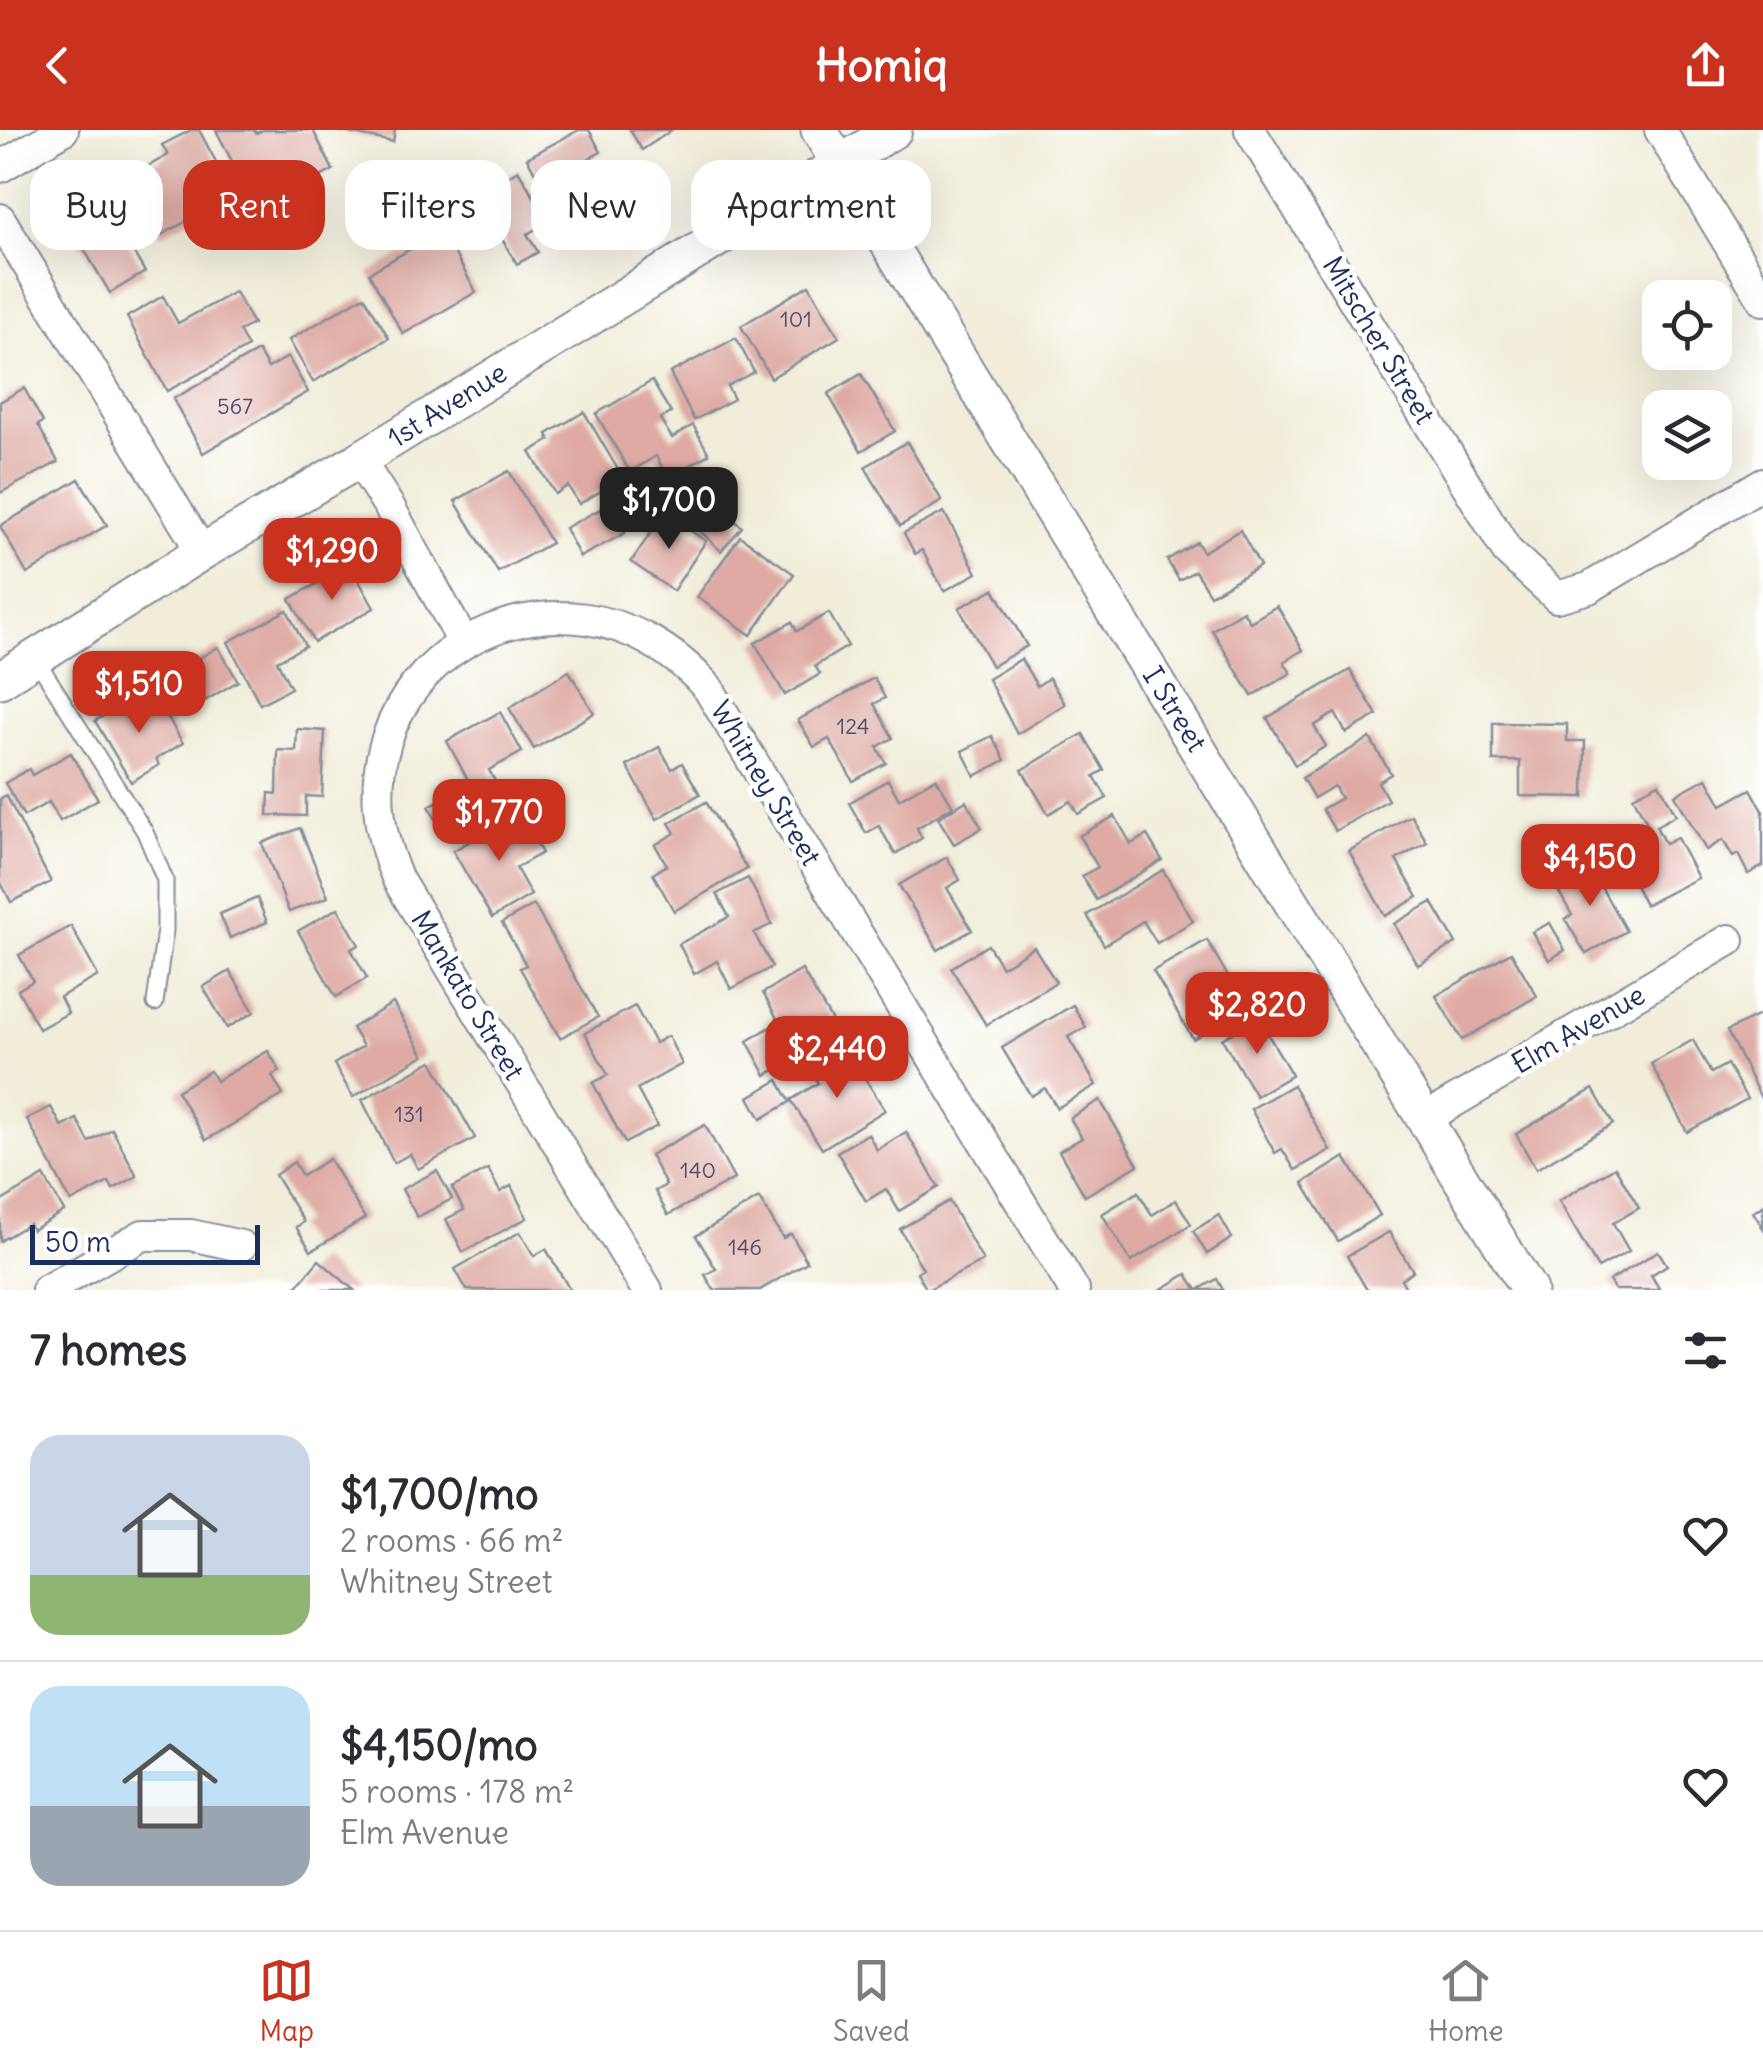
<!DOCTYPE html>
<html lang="en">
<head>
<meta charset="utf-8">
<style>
  body { margin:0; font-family:Delius,sans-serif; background:#f7f7f7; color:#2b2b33; height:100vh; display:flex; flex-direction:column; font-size:38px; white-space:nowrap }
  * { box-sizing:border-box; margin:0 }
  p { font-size:32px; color:#7c7c81 }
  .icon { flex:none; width:55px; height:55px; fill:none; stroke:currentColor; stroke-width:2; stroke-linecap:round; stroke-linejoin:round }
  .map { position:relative; height:1160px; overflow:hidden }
  .side { display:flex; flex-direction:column; background:#fff; flex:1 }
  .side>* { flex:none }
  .banner { position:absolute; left:30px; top:30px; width:1000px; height:90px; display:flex; gap:20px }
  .tools { position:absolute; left:1642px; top:150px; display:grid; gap:20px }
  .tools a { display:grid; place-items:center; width:90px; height:90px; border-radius:20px; background:#fff; box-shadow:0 10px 40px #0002; font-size:50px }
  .scale { position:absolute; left:30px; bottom:25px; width:230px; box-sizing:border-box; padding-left:10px; border:5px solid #1b2f5e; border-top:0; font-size:28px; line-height:35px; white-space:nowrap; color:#1b2f5e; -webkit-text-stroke:8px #fff; paint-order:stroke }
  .price { position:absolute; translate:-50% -85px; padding:0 22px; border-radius:20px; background:#c8321e; color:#fff; font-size:32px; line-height:65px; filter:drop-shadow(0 2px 5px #0008) }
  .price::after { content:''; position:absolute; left:50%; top:60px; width:30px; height:22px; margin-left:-15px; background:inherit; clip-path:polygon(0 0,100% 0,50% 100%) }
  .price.active { background:#222; color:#fff }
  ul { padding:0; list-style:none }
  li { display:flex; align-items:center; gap:30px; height:250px; padding:0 30px }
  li+li { border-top:2px solid #e1e1e2 }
  li span { display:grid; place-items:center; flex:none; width:280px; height:200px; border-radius:30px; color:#555 }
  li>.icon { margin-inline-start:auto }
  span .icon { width:120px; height:120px; fill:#fffc; stroke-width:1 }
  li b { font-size:42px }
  h2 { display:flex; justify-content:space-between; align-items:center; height:120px; padding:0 30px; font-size:42px }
  .tag { padding:0 35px; border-radius:30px; background:#fff; box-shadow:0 10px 40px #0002; font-size:35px; line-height:90px }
  .tag.active { background:#c8321e; color:#fff }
  header { display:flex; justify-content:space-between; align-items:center; height:130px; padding:0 30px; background:#c8321e; color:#fff; font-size:45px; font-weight:700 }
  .dock { display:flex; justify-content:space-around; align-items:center; height:140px; border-top:2px solid #e1e1e2; background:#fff; font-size:28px; color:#7c7c81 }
  .dock a { display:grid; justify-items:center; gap:5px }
  .dock .active { color:#c8321e }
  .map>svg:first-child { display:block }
  .building { fill:#deaaa3 }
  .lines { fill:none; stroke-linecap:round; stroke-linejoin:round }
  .service-casing { stroke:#868e9c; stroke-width:19 }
  .minor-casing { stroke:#868e9c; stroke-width:34 }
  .tertiary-casing { stroke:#868e9c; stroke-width:39 }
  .service { stroke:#fff; stroke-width:15 }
  .minor { stroke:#fff; stroke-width:30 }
  .tertiary { stroke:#fff; stroke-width:35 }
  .labels { text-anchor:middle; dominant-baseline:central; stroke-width:9; stroke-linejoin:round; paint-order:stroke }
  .number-label { font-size:22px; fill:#4c4e6f }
  .street-label { font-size:28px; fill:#1b2f5e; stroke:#fff }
</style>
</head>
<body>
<header><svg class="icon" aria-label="back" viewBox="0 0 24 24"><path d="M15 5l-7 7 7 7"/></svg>Homiq<svg class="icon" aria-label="share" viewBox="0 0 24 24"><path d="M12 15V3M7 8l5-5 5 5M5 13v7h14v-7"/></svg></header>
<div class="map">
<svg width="1763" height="1160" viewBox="0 0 1763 1160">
  <rect width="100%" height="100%" fill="#fff"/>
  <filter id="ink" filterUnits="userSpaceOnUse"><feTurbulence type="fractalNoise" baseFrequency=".01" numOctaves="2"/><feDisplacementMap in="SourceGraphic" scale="20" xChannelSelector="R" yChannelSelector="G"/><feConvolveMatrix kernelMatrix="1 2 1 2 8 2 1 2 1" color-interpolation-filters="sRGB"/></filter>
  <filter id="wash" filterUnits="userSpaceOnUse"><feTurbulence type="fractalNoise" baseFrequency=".0048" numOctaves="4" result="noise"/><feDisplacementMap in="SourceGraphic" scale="40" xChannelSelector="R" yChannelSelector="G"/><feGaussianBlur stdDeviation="2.25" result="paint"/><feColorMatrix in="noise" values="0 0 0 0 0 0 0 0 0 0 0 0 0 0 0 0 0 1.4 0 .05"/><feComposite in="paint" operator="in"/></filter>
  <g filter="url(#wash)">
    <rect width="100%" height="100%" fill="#f1edd9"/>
    <g id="blocks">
      <g class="building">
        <path d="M 191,0 L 199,0 L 240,77 L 213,93 L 206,81 L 161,105 L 129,47 L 168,25 L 162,15 Z"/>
        <path d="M 216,0 L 254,0 L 256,3 L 263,0 L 313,0 L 333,40 L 304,56 L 298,45 L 273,57 L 280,71 L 258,82 Z"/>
        <path d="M 334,0 L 395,0 L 393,12 Z"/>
        <path d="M 579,0 L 589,0 L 601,22 L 582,32 L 607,79 L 566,101 L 527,28 Z"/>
        <path d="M 630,0 L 672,0 L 642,20 Z"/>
        <path d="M 518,40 L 549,92 L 527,104 L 538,122 L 517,134 L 468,53 L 485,44 L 492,56 Z"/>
        <path d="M 114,45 L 139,86 L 119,98 L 145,142 L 110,163 L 59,77 Z"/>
        <path d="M 442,101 L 476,162 L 403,204 L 369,143 Z"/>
        <path d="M 809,155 L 839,207 L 771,248 L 741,196 Z"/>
        <path d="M 235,162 L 253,194 L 239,201 L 248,217 L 167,261 L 127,187 L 163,166 L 178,193 Z"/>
        <path d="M 364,166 L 389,208 L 313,252 L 289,210 Z"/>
        <path d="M 736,208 L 754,242 L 727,256 L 734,269 L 694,290 L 670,243 Z"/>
        <path d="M 258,221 L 268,238 L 288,227 L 308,262 L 203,323 L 173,269 Z"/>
        <path d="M 861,244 L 895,301 L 861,321 L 828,264 Z"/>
        <path d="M 652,251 L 671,283 L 660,289 L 672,308 L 693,295 L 709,324 L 668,348 L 656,326 L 630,342 L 596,284 Z"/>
        <path d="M 24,258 L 43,292 L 38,295 L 58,332 L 0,363 L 0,272 Z"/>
        <path d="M 584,282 L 623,348 L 579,374 L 568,356 L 555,364 L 530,322 L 550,310 L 547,304 Z"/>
        <path d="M 907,312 L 942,371 L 900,396 L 865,337 Z"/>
        <path d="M 509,341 L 551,413 L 498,442 L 455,371 Z"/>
        <path d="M 79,349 L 107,395 L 27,444 L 0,396 Z"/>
        <path d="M 610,374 L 625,403 L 580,427 L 565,398 Z"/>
        <path d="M 721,377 L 742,397 L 721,421 L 700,401 Z"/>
        <path d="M 944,382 L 977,443 L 944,461 L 922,420 L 915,424 L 904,403 Z"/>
        <path d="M 664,383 L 706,411 L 673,461 L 631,432 Z"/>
        <path d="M 1240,400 L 1260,436 L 1210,465 L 1195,441 L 1179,450 L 1167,430 L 1197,412 L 1203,422 Z"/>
        <path d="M 740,406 L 794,444 L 751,505 L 697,467 Z"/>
        <path d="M 350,435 L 374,478 L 314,512 L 290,469 Z"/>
        <path d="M 994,459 L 1027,516 L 992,536 L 959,478 Z"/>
        <path d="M 1277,476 L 1303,520 L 1284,532 L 1291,543 L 1252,566 L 1212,500 L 1243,481 L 1250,492 Z"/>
        <path d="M 287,480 L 305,516 L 277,531 L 291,558 L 260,574 L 228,512 Z"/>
        <path d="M 829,483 L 848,516 L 815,536 L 820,544 L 785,565 L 755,513 L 792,492 L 797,501 Z"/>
        <path d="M 218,517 L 238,551 L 181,585 L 161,551 Z"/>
        <path d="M 1021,529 L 1037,556 L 1049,548 L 1065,574 L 1017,604 L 988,549 Z"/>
        <path d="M 1350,540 L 1377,585 L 1346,603 L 1335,583 L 1314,596 L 1326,616 L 1295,635 L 1267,588 Z"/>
        <path d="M 569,541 L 594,583 L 534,619 L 509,578 Z"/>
        <path d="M 874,548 L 885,568 L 874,574 L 893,608 L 877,617 L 886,633 L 853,651 L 829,609 L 814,617 L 798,590 Z"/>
        <path d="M 156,568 L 183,613 L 156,629 L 159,635 L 131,652 L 95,591 L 130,570 L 136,580 Z"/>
        <path d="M 500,582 L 522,622 L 489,640 L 506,671 L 445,705 L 429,676 L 470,654 L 447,611 Z"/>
        <path d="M 1493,593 L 1567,594 L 1567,611 L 1585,611 L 1584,667 L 1520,666 L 1520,631 L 1493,631 Z"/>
        <path d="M 297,599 L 325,601 L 322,667 L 306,666 L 306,686 L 268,685 L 269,663 L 277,664 L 278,620 L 296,621 Z"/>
        <path d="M 1083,604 L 1104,640 L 1094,646 L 1107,668 L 1078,684 L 1071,671 L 1048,684 L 1022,640 Z"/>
        <path d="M 992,606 L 1005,630 L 975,646 L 962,621 Z"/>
        <path d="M 1370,608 L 1391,644 L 1378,652 L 1388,670 L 1335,701 L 1322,679 L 1341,668 L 1334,656 L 1314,668 L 1302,648 Z"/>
        <path d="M 659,617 L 672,639 L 682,633 L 700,664 L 657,689 L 627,636 Z"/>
        <path d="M 71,623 L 98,669 L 60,691 L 49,672 L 24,686 L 5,653 L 29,639 L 32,645 Z"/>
        <path d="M 936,648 L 953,676 L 917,698 L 922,708 L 895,724 L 879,696 L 866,703 L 849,673 L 888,650 L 899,669 Z"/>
        <path d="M 1707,648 L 1722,675 L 1751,659 L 1763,681 L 1763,736 L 1748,744 L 1738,724 L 1733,727 L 1723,710 L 1706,720 L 1675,665 Z"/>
        <path d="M 1659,653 L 1676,685 L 1656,696 L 1665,714 L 1677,708 L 1698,748 L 1645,775 L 1622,729 L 1636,721 L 1629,708 L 1649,697 L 1633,666 Z"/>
        <path d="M 6,665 L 51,752 L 11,772 L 0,751 L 0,669 Z"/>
        <path d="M 966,671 L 982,698 L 954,714 L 938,688 Z"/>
        <path d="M 706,672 L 747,739 L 674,781 L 653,744 L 667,735 L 655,715 L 675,703 L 669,693 Z"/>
        <path d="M 518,683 L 542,723 L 516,738 L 531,765 L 492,788 L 453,721 Z"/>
        <path d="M 1411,685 L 1427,712 L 1396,730 L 1418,767 L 1385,786 L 1349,721 Z"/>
        <path d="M 1115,686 L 1131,714 L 1147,705 L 1162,730 L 1096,770 L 1082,746 L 1098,737 L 1079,706 Z"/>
        <path d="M 300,698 L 328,767 L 289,782 L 262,713 Z"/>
        <path d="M 947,727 L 960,750 L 947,758 L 972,800 L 938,820 L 899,755 Z"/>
        <path d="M 1604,729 L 1610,740 L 1596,748 L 1626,801 L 1586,824 L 1565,789 L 1572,785 L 1556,757 Z"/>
        <path d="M 1163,740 L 1193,791 L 1157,813 L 1143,791 L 1104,815 L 1087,785 Z"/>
        <path d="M 748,748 L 772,794 L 754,803 L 772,837 L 731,859 L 717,831 L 694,844 L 679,814 L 729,787 L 717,764 Z"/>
        <path d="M 257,768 L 267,792 L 230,808 L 220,784 Z"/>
        <path d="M 1432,772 L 1456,813 L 1418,835 L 1394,794 Z"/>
        <path d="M 534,775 L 598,887 L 560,908 L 520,838 L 526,835 L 502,793 Z"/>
        <path d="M 338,778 L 359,815 L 351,819 L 367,848 L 336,867 L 298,801 Z"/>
        <path d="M 1550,793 L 1565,820 L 1549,830 L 1532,802 Z"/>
        <path d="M 71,796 L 98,846 L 60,867 L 68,883 L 39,899 L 18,860 L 33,851 L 19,825 Z"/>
        <path d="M 1207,810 L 1246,878 L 1193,909 L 1153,841 Z"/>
        <path d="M 988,815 L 1002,837 L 1034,817 L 1056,852 L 986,895 L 951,838 Z"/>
        <path d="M 1511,822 L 1537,866 L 1462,910 L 1436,866 Z"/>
        <path d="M 802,840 L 839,903 L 766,945 L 747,911 L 779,892 L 763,863 Z"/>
        <path d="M 230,841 L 254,882 L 227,898 L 203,857 Z"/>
        <path d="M 393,873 L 424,925 L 353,967 L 334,934 L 363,916 L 352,898 Z"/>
        <path d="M 1073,875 L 1086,897 L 1068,907 L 1096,955 L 1057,978 L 1045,958 L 1031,966 L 1002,918 Z"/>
        <path d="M 635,876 L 655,913 L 668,906 L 682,934 L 637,959 L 657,996 L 625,1013 L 593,953 L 608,945 L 585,903 Z"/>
        <path d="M 1763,883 L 1763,972 L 1727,901 Z"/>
        <path d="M 1258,888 L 1292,945 L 1256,966 L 1222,909 Z"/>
        <path d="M 1693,910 L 1711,943 L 1727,934 L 1747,969 L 1687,1002 L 1651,934 Z"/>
        <path d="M 268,921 L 280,941 L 272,946 L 283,965 L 206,1010 L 177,961 L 210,941 L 216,951 Z"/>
        <path d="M 848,921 L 885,980 L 822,1019 L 791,970 L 818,953 L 812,943 Z"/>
        <path d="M 432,931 L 475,1008 L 418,1039 L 410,1024 L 394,1033 L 362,970 Z"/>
        <path d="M 778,950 L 790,972 L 761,989 L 749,967 Z"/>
        <path d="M 1293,955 L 1330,1020 L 1295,1040 L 1282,1019 L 1275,1023 L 1251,979 Z"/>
        <path d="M 1593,959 L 1613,994 L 1536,1039 L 1516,1004 Z"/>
        <path d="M 1100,970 L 1138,1035 L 1085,1066 L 1059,1021 L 1082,1008 L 1070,988 Z"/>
        <path d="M 51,977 L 62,997 L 77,989 L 89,1012 L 112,999 L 137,1046 L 113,1059 L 109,1052 L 71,1072 L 27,989 Z"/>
        <path d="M 705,995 L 734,1049 L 668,1085 L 655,1061 L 666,1055 L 650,1025 Z"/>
        <path d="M 906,1002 L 939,1057 L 899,1081 L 886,1059 L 866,1071 L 837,1022 L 868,1004 L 877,1020 Z"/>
        <path d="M 1345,1027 L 1380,1085 L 1338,1111 L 1303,1053 Z"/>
        <path d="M 329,1029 L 365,1088 L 311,1121 L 296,1097 L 304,1092 L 275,1045 L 294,1032 L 302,1046 Z"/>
        <path d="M 1615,1037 L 1639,1078 L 1613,1093 L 1629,1121 L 1598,1138 L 1559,1071 Z"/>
        <path d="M 488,1039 L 500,1062 L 511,1056 L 527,1088 L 463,1122 L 446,1089 L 464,1080 L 452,1058 Z"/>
        <path d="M 437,1041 L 452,1069 L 417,1087 L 402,1059 Z"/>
        <path d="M 44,1046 L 64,1081 L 32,1100 L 29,1094 L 0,1111 L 0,1072 Z"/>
        <path d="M 1138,1062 L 1152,1085 L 1176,1070 L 1191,1094 L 1131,1132 L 1102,1084 Z"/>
        <path d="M 759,1068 L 783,1108 L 791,1104 L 807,1132 L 760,1160 L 714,1160 L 705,1145 L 716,1139 L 696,1106 Z"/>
        <path d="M 949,1071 L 983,1131 L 927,1160 L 917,1142 L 923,1139 L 900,1099 Z"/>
        <path d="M 1763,1076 L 1763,1098 L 1753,1082 Z"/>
        <path d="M 1219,1085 L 1232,1108 L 1207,1124 L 1193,1101 Z"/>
        <path d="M 520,1102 L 534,1126 L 546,1119 L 570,1160 L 467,1160 L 455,1139 Z"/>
        <path d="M 1389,1102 L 1413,1141 L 1401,1149 L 1407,1160 L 1367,1160 L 1347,1126 Z"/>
        <path d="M 1658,1121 L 1667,1135 L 1651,1145 L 1660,1160 L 1615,1160 L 1609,1151 Z"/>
        <path d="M 319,1130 L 354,1160 L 294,1160 Z"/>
        <path d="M 1187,1144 L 1197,1160 L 1160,1160 Z"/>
        <path d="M 1217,1149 L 1223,1160 L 1198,1160 Z"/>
      </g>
    </g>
  </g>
  <g filter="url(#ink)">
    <use href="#blocks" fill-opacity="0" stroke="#868e9c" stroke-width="2.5"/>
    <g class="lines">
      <defs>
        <path id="service" d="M 36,529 L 145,702 L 165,750 L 165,800 L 155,873"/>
        <g id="minor">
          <path d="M 1250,0 L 1507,421 L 1557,467 L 1589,458 L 1763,353"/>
          <path d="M 1660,0 L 1763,170"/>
          <path d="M 0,37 L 63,0"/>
          <path d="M 0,89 L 202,422"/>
          <path d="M 359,330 L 390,378 L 463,512"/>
          <path d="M 1426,988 L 1729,810"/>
          <path d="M 47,1160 L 143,1105 L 191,1105 L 241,1116"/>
          <path d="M 647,1160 L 398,750 C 306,542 560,392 708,558 L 1074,1160"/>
        </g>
        <g id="tertiary">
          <path d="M 819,0 L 1529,1160"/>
          <path d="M 0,550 L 202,422 L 359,330 L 894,0"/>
        </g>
      </defs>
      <use href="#service" class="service-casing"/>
      <use href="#minor" class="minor-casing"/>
      <use href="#tertiary" class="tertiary-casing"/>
      <use href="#service" class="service"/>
      <use href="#minor" class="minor"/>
      <use href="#tertiary" class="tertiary"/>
    </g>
  </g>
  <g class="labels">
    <g class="number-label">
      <text x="796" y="189">101</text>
      <text x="235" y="276">567</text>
      <text x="853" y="596">124</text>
      <text x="409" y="984">131</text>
      <text x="698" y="1040">140</text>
      <text x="745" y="1117">146</text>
    </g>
    <g class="street-label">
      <text transform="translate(1379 210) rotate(59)">Mitscher Street</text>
      <text transform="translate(447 275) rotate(-32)">1st Avenue</text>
      <text transform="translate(1175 579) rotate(58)">I Street</text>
      <text transform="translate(766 653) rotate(59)">Whitney Street</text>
      <text transform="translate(468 865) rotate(59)">Mankato Street</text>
      <text transform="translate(1578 899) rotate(-30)">Elm Avenue</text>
    </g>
  </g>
</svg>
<div class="tools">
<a><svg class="icon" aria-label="locate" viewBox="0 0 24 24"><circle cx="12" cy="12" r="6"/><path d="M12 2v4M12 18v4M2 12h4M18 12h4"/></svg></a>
<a><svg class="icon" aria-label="layers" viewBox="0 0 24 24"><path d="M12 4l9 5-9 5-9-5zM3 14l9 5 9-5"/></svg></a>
</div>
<div class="scale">50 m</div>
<b class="price active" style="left:669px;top:422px">$1,700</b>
<b class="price" style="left:332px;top:473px">$1,290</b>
<b class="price" style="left:139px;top:606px">$1,510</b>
<b class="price" style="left:499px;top:734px">$1,770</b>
<b class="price" style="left:1590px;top:779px">$4,150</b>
<b class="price" style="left:1257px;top:927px">$2,820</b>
<b class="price" style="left:837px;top:971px">$2,440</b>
<div class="banner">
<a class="tag">Buy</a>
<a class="tag active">Rent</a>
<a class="tag">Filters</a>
<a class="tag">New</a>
<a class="tag">Apartment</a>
</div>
</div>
<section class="side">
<h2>7 homes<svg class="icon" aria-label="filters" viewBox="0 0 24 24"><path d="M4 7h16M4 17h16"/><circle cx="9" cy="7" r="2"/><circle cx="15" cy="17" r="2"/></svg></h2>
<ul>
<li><span style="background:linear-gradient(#c9d6e8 70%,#8fb573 0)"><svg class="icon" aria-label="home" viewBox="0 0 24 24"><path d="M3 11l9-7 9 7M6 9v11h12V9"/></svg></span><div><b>$1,700/mo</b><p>2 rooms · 66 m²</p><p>Whitney Street</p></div><svg class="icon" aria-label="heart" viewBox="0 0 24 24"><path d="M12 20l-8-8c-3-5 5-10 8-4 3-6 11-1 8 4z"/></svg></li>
<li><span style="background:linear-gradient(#bfe0f5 60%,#9aa5b1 0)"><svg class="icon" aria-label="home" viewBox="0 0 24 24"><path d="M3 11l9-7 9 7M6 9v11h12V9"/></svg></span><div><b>$4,150/mo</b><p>5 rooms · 178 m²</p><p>Elm Avenue</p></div><svg class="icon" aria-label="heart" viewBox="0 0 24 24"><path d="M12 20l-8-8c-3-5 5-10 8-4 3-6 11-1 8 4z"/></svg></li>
</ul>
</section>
<nav class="dock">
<a class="active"><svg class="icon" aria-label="map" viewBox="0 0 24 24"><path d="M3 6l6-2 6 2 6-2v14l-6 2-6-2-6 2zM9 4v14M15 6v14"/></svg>Map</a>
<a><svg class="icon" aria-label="saved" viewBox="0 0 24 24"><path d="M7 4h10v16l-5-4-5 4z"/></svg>Saved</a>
<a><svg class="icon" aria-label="home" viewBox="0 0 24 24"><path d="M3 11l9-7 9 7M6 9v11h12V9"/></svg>Home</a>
</nav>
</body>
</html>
